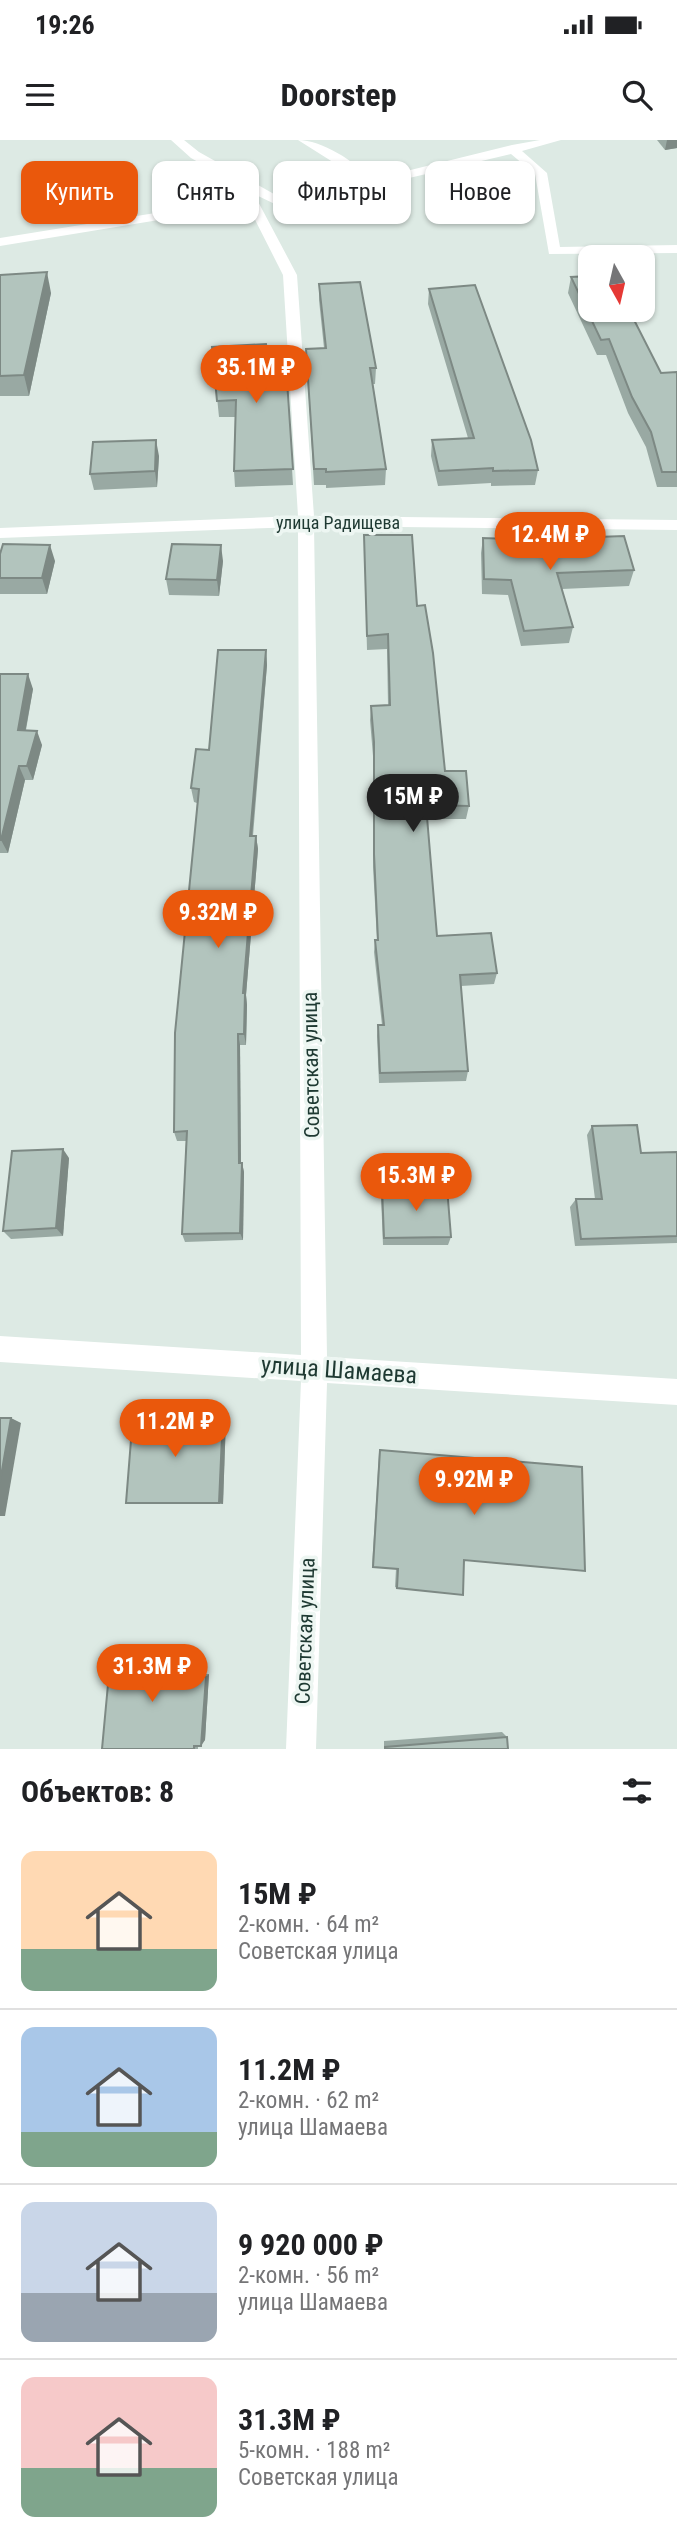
<!DOCTYPE html>
<html lang="ru">
<head>
<meta charset="utf-8">
<style>
  body { margin:0; font-family:"Roboto Condensed",sans-serif; background:#f2f2f2; color:#202124; height:100vh; display:flex; flex-direction:column; font-size:26px; white-space:nowrap }
  * { box-sizing:border-box; margin:0 }
  p { font-size:23px; color:#757577 }
  .icon { flex:none; width:38px; height:38px; fill:none; stroke:currentColor; stroke-width:2; stroke-linecap:round; stroke-linejoin:round }
  .map { position:relative; height:1609px; overflow:hidden }
  .drawer { display:flex; flex-direction:column; background:#fff; flex:1 }
  .drawer>* { flex:none }
  .hud { position:absolute; left:21px; top:21px; width:635px; height:63px; display:flex; gap:14px }
  .needle { width:46px; rotate:172deg }
  .buttons { position:absolute; left:578px; top:105px; display:grid; gap:14px }
  .buttons a { display:grid; place-items:center; width:77px; height:77px; border-radius:14px; background:#fff; box-shadow:0 2px 5px #0004; font-size:35px }
  .price { position:absolute; translate:-50% -60px; padding:0 16px; border-radius:24px; background:#ea580c; color:#fff; font-size:23px; line-height:46px; filter:drop-shadow(0 2px 4px #0008) }
  .price::after { content:''; position:absolute; left:50%; top:42px; width:21px; height:16px; margin-left:-10px; background:inherit; clip-path:polygon(0 0,100% 0,50% 100%) }
  .price.on { background:#222; color:#fff }
  ul { padding:0; list-style:none }
  li { display:flex; align-items:center; gap:21px; height:175px; padding:0 21px }
  li+li { border-top:2px solid #e0e0e0 }
  li span { display:grid; place-items:center; flex:none; width:196px; height:140px; border-radius:14px; color:#555 }
  li>.icon { margin-inline-start:auto }
  span .icon { width:84px; height:84px; fill:#fffc; stroke-width:1 }
  li b { font-size:30px }
  h2 { display:flex; justify-content:space-between; align-items:center; height:84px; padding:0 21px; font-size:30px }
  .tag { padding:0 24px; border-radius:14px; background:#fff; box-shadow:0 2px 5px #0004; font-size:24px; line-height:63px }
  .tag.on { background:#ea580c; color:#fff }
  .status { display:flex; justify-content:space-between; align-items:center; height:49px; padding:0 35px; background:#fff; direction:ltr }
  .status svg { height:19px; fill:currentColor }
  header { display:flex; justify-content:space-between; align-items:center; height:91px; padding:0 21px; background:#fff; font-size:32px; font-weight:700 }
  .map>svg:first-child { display:block }
  .lines { fill:none; stroke-linecap:round; stroke-linejoin:round }
  .street { fill:#fff; fill-rule:evenodd }
  .wall { fill:#99a9a3 }
  .shaded-wall { fill:#7d8984 }
  .building { fill:#b2c4bd; stroke:#7d8984; stroke-width:2 }
  .labels { text-anchor:middle; dominant-baseline:central; stroke-width:7; stroke-linejoin:round; paint-order:stroke }
  .far-street-label { font-size:18px; fill:#1e3932; stroke:#edf6f2 }
  .street-label { font-size:21px; fill:#1e3932; stroke:#edf6f2 }
  .near-street-label { font-size:24px; fill:#1e3932; stroke:#edf6f2 }
</style>
</head>
<body>
<div class="status"><b>19:26</b><svg viewBox="0 0 49 12"><path d="M0 12V9h3v3zM5 12V6h3v6zM10 12V3h3v9zM15 12V0h3v12zM26 1h20v11H26zM47 4h2v5h-2z"/></svg></div>
<header><svg class="icon" aria-label="menu" viewBox="0 0 24 24"><path d="M4 6h16M4 12h16M4 18h16"/></svg>Doorstep<svg class="icon" aria-label="search" viewBox="0 0 24 24"><circle cx="10" cy="10" r="6"/><path d="M15 15l6 6"/></svg></header>
<div class="map">
<svg width="677" height="1609" viewBox="0 0 677 1609">
  <rect width="100%" height="100%" fill="#ddeae4"/>
  <g class="lines">
    <path class="street" d="M 171,0 L 184,0 L 199,12 L 281,58 L 326,55 L 360,43 L 355,36 L 298,0 C 321,0 356,21 370,40 L 512,5 L 540,0 L 561,0 L 522,11 L 547,33 L 560,107 L 677,105 L 677,113 L 549,114 L 535,34 L 511,14 L 371,47 L 328,63 L 279,66 L 254,54 L 297,135 L 314,376 L 677,380 L 677,390 L 314,386 L 327,1217 L 677,1239 L 677,1265 L 327,1243 L 316,1609 L 286,1609 L 301,1241 L 0,1222 L 0,1196 L 301,1215 L 298,387 L 0,398 L 0,388 L 298,376 L 283,135 L 239,48 L 177,77 L 0,106 L 0,98 L 174,70 L 233,42 L 191,18 Z"/>
  </g>
  <g class="wall">
    <path d="M 657,0 L 677,0 L 677,8 L 665,10 Z"/>
    <path d="M 0,135 L 51,153 L 29,256 L 0,256 Z"/>
    <path d="M 571,137 L 661,233 L 677,232 L 677,347 L 657,347 L 646,307 L 628,273 L 606,215 L 597,215 L 568,153 Z"/>
    <path d="M 319,144 L 376,228 L 375,244 L 373,244 L 386,329 L 385,345 L 326,348 L 326,345 L 314,345 L 306,209 L 324,208 L 319,160 Z"/>
    <path d="M 429,149 L 538,330 L 535,345 L 491,346 L 491,343 L 438,346 L 431,316 L 432,300 L 468,298 L 428,164 Z"/>
    <path d="M 212,207 L 267,212 L 285,211 L 293,345 L 235,347 L 234,331 L 235,277 L 219,277 Z"/>
    <path d="M 159,316 L 157,347 L 94,350 L 90,334 Z"/>
    <path d="M 364,395 L 417,466 L 445,631 L 469,666 L 466,679 L 427,679 L 437,796 L 497,833 L 494,844 L 461,846 L 468,931 L 466,941 L 379,943 L 377,896 L 378,885 L 382,885 L 374,812 L 375,800 L 377,800 L 373,727 L 373,616 L 370,580 L 371,566 L 388,565 L 387,509 L 367,510 Z"/>
    <path d="M 483,398 L 569,401 L 570,398 L 634,430 L 629,446 L 562,449 L 573,487 L 569,503 L 521,506 L 508,455 L 482,454 L 481,413 Z"/>
    <path d="M 0,414 L 55,421 L 47,454 L 0,454 Z"/>
    <path d="M 223,421 L 219,456 L 169,455 L 166,439 Z"/>
    <path d="M 266,510 L 267,525 L 253,696 L 256,696 L 258,709 L 246,855 L 247,865 L 246,905 L 240,905 L 241,1023 L 242,1023 L 244,1032 L 243,1100 L 185,1102 L 182,1094 L 186,1001 L 177,1001 L 174,992 L 197,663 L 194,662 L 191,648 L 209,610 Z"/>
    <path d="M 0,534 L 33,549 L 26,590 L 42,605 L 33,640 L 25,640 L 8,713 L 0,713 Z"/>
    <path d="M 592,986 L 641,1013 L 677,1012 L 677,1103 L 575,1106 L 570,1067 L 576,1059 L 595,1059 L 587,995 Z"/>
    <path d="M 69,1018 L 63,1096 L 11,1099 L 3,1091 Z"/>
    <path d="M 382,1048 L 451,1097 L 448,1105 L 383,1105 L 381,1056 Z"/>
    <path d="M 226,1277 L 223,1364 L 131,1364 L 126,1363 Z"/>
    <path d="M 380,1310 L 464,1420 L 397,1448 L 395,1447 L 396,1429 L 372,1427 L 379,1313 Z"/>
    <path d="M 118,1510 L 180,1511 L 179,1534 L 209,1534 L 205,1600 L 198,1606 L 198,1609 L 102,1609 L 111,1512 Z"/>
    <path d="M 502,1592 L 507,1597 L 508,1609 L 384,1609 L 384,1601 Z"/>
  </g>
  <g class="shaded-wall">
    <path d="M 667,0 L 677,0 L 677,8 L 665,10 Z"/>
    <path d="M 47,132 L 51,153 L 29,256 L 24,235 Z"/>
    <path d="M 156,300 L 159,316 L 157,347 L 155,331 Z"/>
    <path d="M 50,405 L 55,421 L 47,454 L 42,438 Z"/>
    <path d="M 221,405 L 223,421 L 219,456 L 217,440 Z"/>
    <path d="M 266,510 L 267,525 L 251,709 L 250,696 Z"/>
    <path d="M 28,534 L 33,549 L 23,604 L 18,590 Z"/>
    <path d="M 37,591 L 42,605 L 33,640 L 27,626 Z"/>
    <path d="M 19,626 L 25,640 L 8,713 L 1,700 Z"/>
    <path d="M 256,696 L 258,709 L 246,855 L 247,865 L 246,905 L 244,894 L 243,853 Z"/>
    <path d="M 238,894 L 240,905 L 241,1032 L 239,1023 Z"/>
    <path d="M 63,1009 L 69,1018 L 63,1096 L 56,1088 Z"/>
    <path d="M 242,1023 L 244,1032 L 243,1100 L 240,1093 Z"/>
    <path d="M 223,1274 L 226,1277 L 223,1364 L 219,1363 Z"/>
    <path d="M 11,1278 L 21,1283 L 5,1376 L 0,1376 L 0,1342 Z"/>
    <path d="M 180,1511 L 179,1534 L 174,1537 L 176,1514 Z"/>
    <path d="M 209,1534 L 205,1600 L 201,1606 L 206,1537 Z"/>
  </g>
  <g class="building">
    <path d="M 47,132 L 24,235 L 0,236 L 0,135 Z"/>
    <path d="M 590,136 L 590,170 L 629,170 L 661,233 L 677,232 L 677,332 L 662,332 L 651,292 L 632,257 L 609,199 L 601,200 L 571,137 Z"/>
    <path d="M 360,142 L 376,228 L 370,228 L 386,329 L 326,332 L 326,329 L 314,329 L 306,209 L 326,208 L 319,144 Z"/>
    <path d="M 475,145 L 531,300 L 538,330 L 493,331 L 493,328 L 439,331 L 432,300 L 474,298 L 429,149 Z"/>
    <path d="M 266,204 L 267,212 L 285,211 L 293,329 L 234,331 L 236,260 L 217,261 L 212,207 Z"/>
    <path d="M 156,300 L 155,331 L 90,334 L 93,302 Z"/>
    <path d="M 364,395 L 412,395 L 417,466 L 425,465 L 433,513 L 445,631 L 466,631 L 469,666 L 426,665 L 437,796 L 491,793 L 497,833 L 460,835 L 468,931 L 380,933 L 378,885 L 384,885 L 375,800 L 378,800 L 374,714 L 374,602 L 371,566 L 390,565 L 388,494 L 367,496 Z"/>
    <path d="M 624,396 L 634,430 L 557,433 L 573,487 L 524,491 L 511,440 L 484,439 L 483,398 L 571,401 L 570,398 Z"/>
    <path d="M 3,404 L 50,405 L 42,438 L 0,438 L 0,414 Z"/>
    <path d="M 172,404 L 221,405 L 217,440 L 166,439 Z"/>
    <path d="M 218,510 L 266,510 L 250,696 L 256,696 L 243,853 L 245,853 L 244,894 L 238,894 L 239,1023 L 242,1023 L 240,1093 L 182,1094 L 187,991 L 174,992 L 175,893 L 199,649 L 191,648 L 196,609 L 209,610 Z"/>
    <path d="M 0,534 L 28,534 L 18,590 L 37,591 L 27,626 L 19,626 L 1,700 L 0,700 Z"/>
    <path d="M 637,985 L 641,1013 L 677,1012 L 677,1096 L 581,1099 L 576,1059 L 602,1059 L 592,986 Z"/>
    <path d="M 63,1009 L 56,1088 L 3,1091 L 12,1011 Z"/>
    <path d="M 447,1047 L 451,1097 L 384,1098 L 382,1048 Z"/>
    <path d="M 223,1274 L 219,1363 L 126,1363 L 133,1275 Z"/>
    <path d="M 0,1278 L 11,1278 L 0,1342 Z"/>
    <path d="M 380,1310 L 582,1327 L 585,1431 L 464,1420 L 463,1455 L 397,1448 L 398,1429 L 373,1427 Z"/>
    <path d="M 111,1512 L 176,1514 L 174,1537 L 206,1537 L 201,1606 L 194,1606 L 194,1609 L 102,1609 Z"/>
    <path d="M 507,1597 L 508,1609 L 385,1609 L 385,1607 Z"/>
  </g>
  <g class="labels">
    <g class="far-street-label">
      <text x="338" y="382">улица Радищева</text>
    </g>
    <g class="street-label">
      <text transform="translate(311 925) rotate(-91)">Советская улица</text>
      <text transform="translate(305 1491) rotate(-88)">Советская улица</text>
    </g>
    <g class="near-street-label">
      <text transform="translate(339 1230) rotate(4)">улица Шамаева</text>
    </g>
  </g>
</svg>
<div class="buttons">
<a><svg class="needle" viewBox="-14 -14 28 28"><path d="M0-13l5 13h-10z" fill="#e53935"/><path d="M0 13l5-13h-10z" fill="#757577"/></svg></a>
</div>
<b class="price" style="left:256px;top:265px">35.1M ₽</b>
<b class="price" style="left:550px;top:432px">12.4M ₽</b>
<b class="price on" style="left:413px;top:694px">15M ₽</b>
<b class="price" style="left:218px;top:810px">9.32M ₽</b>
<b class="price" style="left:416px;top:1073px">15.3M ₽</b>
<b class="price" style="left:175px;top:1319px">11.2M ₽</b>
<b class="price" style="left:474px;top:1377px">9.92M ₽</b>
<b class="price" style="left:152px;top:1564px">31.3M ₽</b>
<div class="hud">
<a class="tag on">Купить</a>
<a class="tag">Снять</a>
<a class="tag">Фильтры</a>
<a class="tag">Новое</a>
</div>
</div>
<section class="drawer">
<h2>Объектов: 8<svg class="icon" aria-label="filters" viewBox="0 0 24 24"><path d="M4 7h16M4 17h16"/><circle cx="9" cy="7" r="2"/><circle cx="15" cy="17" r="2"/></svg></h2>
<ul>
<li><span style="background:linear-gradient(#ffd9b3 70%,#7fa58c 0)"><svg class="icon" aria-label="home" viewBox="0 0 24 24"><path d="M3 11l9-7 9 7M6 9v11h12V9"/></svg></span><div><b>15M ₽</b><p>2-комн. · 64 m²</p><p>Советская улица</p></div></li>
<li><span style="background:linear-gradient(#a9c7e8 75%,#7fa58c 0)"><svg class="icon" aria-label="home" viewBox="0 0 24 24"><path d="M3 11l9-7 9 7M6 9v11h12V9"/></svg></span><div><b>11.2M ₽</b><p>2-комн. · 62 m²</p><p>улица Шамаева</p></div></li>
<li><span style="background:linear-gradient(#c9d6e8 65%,#9aa5b1 0)"><svg class="icon" aria-label="home" viewBox="0 0 24 24"><path d="M3 11l9-7 9 7M6 9v11h12V9"/></svg></span><div><b>9 920 000 ₽</b><p>2-комн. · 56 m²</p><p>улица Шамаева</p></div></li>
<li><span style="background:linear-gradient(#f6c9c9 65%,#7fa58c 0)"><svg class="icon" aria-label="home" viewBox="0 0 24 24"><path d="M3 11l9-7 9 7M6 9v11h12V9"/></svg></span><div><b>31.3M ₽</b><p>5-комн. · 188 m²</p><p>Советская улица</p></div></li>
</ul>
</section>
</body>
</html>
